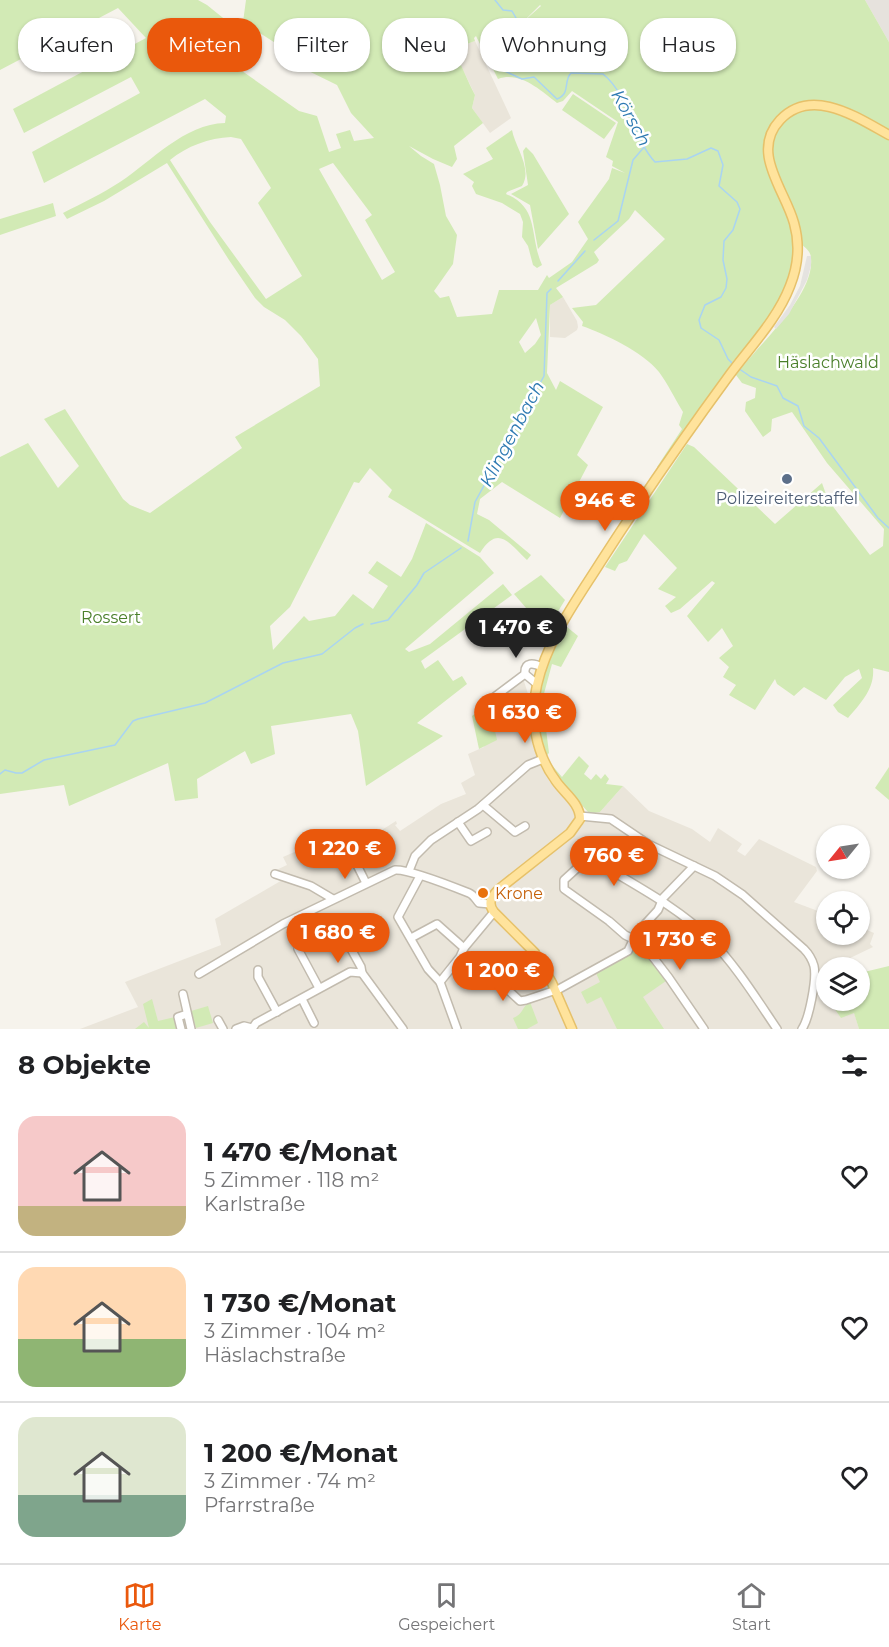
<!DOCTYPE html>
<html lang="de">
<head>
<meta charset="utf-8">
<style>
  body { margin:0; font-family:Montserrat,sans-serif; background:#f2f2f2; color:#202124; height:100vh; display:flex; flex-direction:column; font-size:22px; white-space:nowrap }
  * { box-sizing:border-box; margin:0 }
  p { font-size:20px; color:#757577 }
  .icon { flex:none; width:33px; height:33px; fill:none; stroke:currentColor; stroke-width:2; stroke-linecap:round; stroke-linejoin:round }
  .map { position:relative; height:1029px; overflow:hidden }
  .side { display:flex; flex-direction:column; background:#fff; flex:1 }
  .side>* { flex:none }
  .guide { position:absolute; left:18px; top:18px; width:854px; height:54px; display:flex; gap:12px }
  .needle { width:39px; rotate:240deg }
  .tools { position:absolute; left:816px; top:825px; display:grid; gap:12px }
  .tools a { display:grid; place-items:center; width:54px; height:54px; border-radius:50%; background:#fff; box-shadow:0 2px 4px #0004; font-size:30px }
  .price { position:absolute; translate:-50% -51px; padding:0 14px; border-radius:21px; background:#ea580c; color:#fff; font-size:20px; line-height:39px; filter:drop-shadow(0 2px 3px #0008) }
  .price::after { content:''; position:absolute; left:50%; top:36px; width:18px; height:14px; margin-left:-9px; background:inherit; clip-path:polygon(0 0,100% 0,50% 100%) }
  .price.active { background:#222; color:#fff }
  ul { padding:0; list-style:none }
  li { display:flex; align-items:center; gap:18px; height:150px; padding:0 18px }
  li+li { border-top:2px solid #e0e0e0 }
  li span { display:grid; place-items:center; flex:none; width:168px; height:120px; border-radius:18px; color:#555 }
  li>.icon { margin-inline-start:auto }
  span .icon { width:72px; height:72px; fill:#fffc; stroke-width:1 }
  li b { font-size:26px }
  h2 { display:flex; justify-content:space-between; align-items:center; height:72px; padding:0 18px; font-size:26px }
  .chip { padding:0 21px; border-radius:24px; background:#fff; box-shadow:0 2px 4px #0004; font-size:21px; line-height:54px }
  .chip.active { background:#ea580c; color:#fff }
  .menu { display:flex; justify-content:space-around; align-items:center; height:84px; border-top:2px solid #e0e0e0; background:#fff; font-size:16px; color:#757577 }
  .menu a { display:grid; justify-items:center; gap:3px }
  .menu .active { color:#ea580c }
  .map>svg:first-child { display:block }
  .residential { fill:#eae5da }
  .industrial { fill:#e6e2dd }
  .green { fill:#d2eab5; fill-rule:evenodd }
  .parking { fill:#e5e3e0 }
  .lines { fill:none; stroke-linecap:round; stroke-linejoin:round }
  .stream { stroke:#a9d4f2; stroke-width:1.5 }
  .minor-casing { stroke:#c2bbae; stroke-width:10 }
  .major-casing { stroke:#e6c16a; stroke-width:11 }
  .minor { stroke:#fff; stroke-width:7 }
  .major { stroke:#ffe39c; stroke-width:8 }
  .service-dot { fill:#5c6f8a; stroke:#fff; stroke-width:2 }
  .food-dot { fill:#e8710a; stroke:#fff; stroke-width:2 }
  .labels { text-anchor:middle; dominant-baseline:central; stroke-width:5; stroke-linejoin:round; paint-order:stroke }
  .park-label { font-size:16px; fill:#4a7f2a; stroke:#fff }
  .service-label { font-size:16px; fill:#4e5e75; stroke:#fff }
  .food-label { font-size:16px; fill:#c56008; stroke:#fff; text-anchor:start }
  .water-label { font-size:18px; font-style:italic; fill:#2e7ab2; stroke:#fff }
</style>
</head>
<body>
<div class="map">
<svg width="889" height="1029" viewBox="0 0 889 1029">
  <rect width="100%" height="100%" fill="#f6f3ec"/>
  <g class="residential">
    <path d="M 475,41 L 511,118 L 490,133 L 472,108 L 475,95 L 455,53 L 456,48 Z"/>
    <path d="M 563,297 L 577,321 L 578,327 L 577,330 L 565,338 L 550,337 L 550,305 Z"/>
    <path d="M 523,678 L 528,694 L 532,737 L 541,767 L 550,782 L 573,809 L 575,819 L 583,824 L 587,820 L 588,812 L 594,813 L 600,812 L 623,786 L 649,811 L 692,829 L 710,842 L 718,828 L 742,844 L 737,851 L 745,856 L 759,839 L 816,867 L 817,871 L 794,902 L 826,914 L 826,934 L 860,934 L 860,927 L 874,933 L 870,944 L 873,947 L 846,960 L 851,967 L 826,968 L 826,1000 L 845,1001 L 835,1008 L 854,1012 L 859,1029 L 80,1029 L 138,1007 L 125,982 L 221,945 L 215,919 L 284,879 L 285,875 L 272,872 L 287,865 L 283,857 L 306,847 L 315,865 L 338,854 L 331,839 L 359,831 L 356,840 L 358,845 L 396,821 L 397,824 L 395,825 L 400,831 L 441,804 L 466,794 L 461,783 L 475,775 L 468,754 L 484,747 L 489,704 Z"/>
  </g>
  <path class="industrial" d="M 865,0 L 889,0 L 889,42 Z"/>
  <g class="green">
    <path d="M 0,0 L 198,0 L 207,5 L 238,30 L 233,35 L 216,28 L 202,43 L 299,111 L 317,116 L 329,152 L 341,148 L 336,134 L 350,130 L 354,141 L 374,138 L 351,113 L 337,85 L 278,56 L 280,46 L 243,22 L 246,0 L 865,0 L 889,42 L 889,133 L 850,110 L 795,107 L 767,140 C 779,184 804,237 788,283 C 779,310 755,337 738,360 L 735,359 L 727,370 L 729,372 L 690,421 L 659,469 L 657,467 L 682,429 L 679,425 L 683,412 C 675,399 668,384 659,372 C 643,352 605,334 582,326 L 583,322 L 572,308 L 596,305 L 665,239 L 635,210 L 629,219 L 594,252 L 599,260 L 597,263 L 556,288 L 563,297 L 550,305 L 547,373 L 556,390 L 560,381 L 603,407 L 577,455 L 588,465 L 560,518 L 502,482 L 480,499 L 477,514 L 489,520 L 531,555 L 527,560 C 509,543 498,524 480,553 L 470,547 L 388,497 L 392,490 L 370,468 L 359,483 L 354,482 L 290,607 L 270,626 L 273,650 L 304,616 L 309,621 L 335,616 L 353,594 L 373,609 L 388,586 L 368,573 L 377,561 L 401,577 L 412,559 L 426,523 L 480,557 L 494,573 L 405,649 L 409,652 L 430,644 L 503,584 L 512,595 L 421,661 L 425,669 L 438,660 L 453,681 L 462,676 L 467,684 L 417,723 L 443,736 L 366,786 L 358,731 L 351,714 L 271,726 L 275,754 L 251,764 L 245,751 L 197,779 L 198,798 L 175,801 L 168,763 L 69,806 L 64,785 L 0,794 L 0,457 L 28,443 L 58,488 L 79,466 L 44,419 L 65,409 L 123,499 L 130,505 L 150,513 L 242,448 L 235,437 L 320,386 L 318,359 L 301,336 L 285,320 L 264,307 L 255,298 L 229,260 L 167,163 L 104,201 L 67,219 L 63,213 C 82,203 102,194 120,182 C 152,161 184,124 225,123 L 226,116 L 205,99 L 44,183 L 32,152 L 140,93 L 131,77 L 24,133 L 13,109 L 146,38 L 118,8 L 0,70 ZM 540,5 L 541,6 L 488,53 L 487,57 L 498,79 C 520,71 540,90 557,103 L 563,101 L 572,91 L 618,122 L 606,157 L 613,161 L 612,166 L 625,173 L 612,168 L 609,179 L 578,222 L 588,239 L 572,262 L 549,278 L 547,275 L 538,290 L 499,290 L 492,314 L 457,317 L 449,296 L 440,298 L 434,291 L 453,264 L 457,235 L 446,216 L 440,185 L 434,164 L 421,156 L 409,146 L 433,159 L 452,167 L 457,159 L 454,146 L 483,123 L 472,108 L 475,95 C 467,80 463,68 455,53 L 456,48 L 475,41 L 474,38 L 476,36 L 483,50 L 486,51 L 522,23 ZM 231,137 L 241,139 L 271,188 L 258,203 L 302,276 L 266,299 L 210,222 L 170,160 C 187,146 209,138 231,137 ZM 333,163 L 372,215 L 365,220 L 395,272 L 382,280 L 319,169 ZM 536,318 L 541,335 L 535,344 L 525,353 L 519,342 Z"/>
    <path d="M 573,94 L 616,123 L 604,139 L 562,110 Z"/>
    <path d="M 813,108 L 835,111 L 889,138 L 889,672 L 873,668 C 875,689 860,704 848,718 L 838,712 L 833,705 L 862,678 L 859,669 L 845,677 L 826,700 L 804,687 L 794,696 L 777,684 L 775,679 L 755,710 L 729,695 L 736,685 L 723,677 L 729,667 L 719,658 L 733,646 L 722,628 L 708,642 L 687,616 L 715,583 L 712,581 L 680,609 L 671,613 L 665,606 L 676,597 L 658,589 L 677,568 L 644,534 L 627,561 L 619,564 L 615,571 L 605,567 L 687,444 L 694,447 L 775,524 L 822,483 L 828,500 L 870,555 L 883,546 L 884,529 L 827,463 L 792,412 L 772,419 L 771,431 L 763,437 L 745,411 L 746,402 L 755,398 L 756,388 L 742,383 L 736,375 C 757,346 815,296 811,258 C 811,252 806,248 801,244 C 795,228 790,211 784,195 C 770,157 759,118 813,108 Z"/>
    <path d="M 512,130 C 515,147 533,169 522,186 L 507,192 L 506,194 C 540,208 529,236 542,265 L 537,268 L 533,265 L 528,246 L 522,237 L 523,222 L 520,214 L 502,203 L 476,194 L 472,186 L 474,182 L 463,174 L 493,159 L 486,148 Z"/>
    <path d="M 526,147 L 533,154 L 569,214 L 538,249 L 530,205 L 511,194 L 528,185 L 523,151 Z"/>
    <path d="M 53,203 L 56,216 L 0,235 L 0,219 Z"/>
    <path d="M 541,575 L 565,600 L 546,631 L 514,594 Z"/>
    <path d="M 567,627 L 578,636 L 561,667 L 552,664 L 539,712 L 544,713 L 549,753 L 545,757 L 562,777 L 579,756 L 589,766 L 584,774 L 591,780 L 596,774 L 601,779 L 605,774 L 609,779 L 606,784 L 623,786 L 600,812 L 594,813 L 588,812 L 562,783 L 545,757 L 537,710 L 539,690 L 548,659 Z"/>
    <path d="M 489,703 L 497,740 L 479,749 L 472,716 Z"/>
    <path d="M 889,767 L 889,800 L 875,788 Z"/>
    <path d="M 639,947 L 666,981 L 643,997 L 664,1029 L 617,1029 L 601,997 L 587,1004 L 581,992 L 600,982 L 596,973 Z"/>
    <path d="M 889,966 L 889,1029 L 859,1029 L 854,1013 L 841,1018 L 834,1008 L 845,1001 L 860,1000 L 860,973 Z"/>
    <path d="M 152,999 L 158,1021 L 175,1017 L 179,1029 L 135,1029 L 144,1022 L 149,1028 L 143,1004 Z"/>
    <path d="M 530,1002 L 538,1023 L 527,1029 L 518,1029 L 513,1018 C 523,1015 522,1006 530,1002 Z"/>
    <path d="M 208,1006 L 213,1023 L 196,1028 L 191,1011 Z"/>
  </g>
  <path class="parking" d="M 807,256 L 811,256 L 811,266 L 807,280 L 789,314 L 776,329 L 774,327 L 790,305 L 800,286 Z"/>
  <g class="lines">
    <g class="stream">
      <path d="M 495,0 L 503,10 L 512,11 L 516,18 C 509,29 495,30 489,42 L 491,58 L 498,68 L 522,79 L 534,77 L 557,99 C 571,94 563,81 571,73 L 603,74 C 630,96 632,137 655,162 L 687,159 L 711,148 L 718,151 L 723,165 L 719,186 L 737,202 L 740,209 L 733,230 L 724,241 L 723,260 L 727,279 L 726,288 L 721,297 L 705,305 L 699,320 L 701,328 L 719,340 L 728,359 L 734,365"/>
      <path d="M 594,240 L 618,221 L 633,160 L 645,146"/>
      <path d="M 558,281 L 585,251"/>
      <path d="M 738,368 L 751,377 L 777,386 L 783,398 L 798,406 L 804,426 L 819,438 L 878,518 L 889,528"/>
      <path d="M 468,541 L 475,502 L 544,376 L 547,293 L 551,289"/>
      <path d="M 371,624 L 388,620 L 417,585 L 424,573 L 461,548"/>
      <path d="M 0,774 L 5,770 L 16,773 L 22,773 L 44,760 L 115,745 L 133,721 L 138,719 L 205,703 L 283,663 L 322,654 L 355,628 L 363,624"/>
    </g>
    <defs>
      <g id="minor">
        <path d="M 525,674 L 537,684"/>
        <path d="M 489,701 L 525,674 C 524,661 534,663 542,667"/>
        <path d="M 483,805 L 515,832 L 525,826"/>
        <path d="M 580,816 L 611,819 L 648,844 L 715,876 L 743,895 L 804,949 C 809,954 812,959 814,966 C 817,979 809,1019 802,1029"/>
        <path d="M 458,822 L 471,841 L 487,832"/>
        <path d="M 356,842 L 356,863 L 366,883"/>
        <path d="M 409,871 L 415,856 L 431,840 L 478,809 L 528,765 L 543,759"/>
        <path d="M 275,874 L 311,886 L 333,899"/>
        <path d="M 420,876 L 398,917 L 428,969 L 440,982 L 457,1029"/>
        <path d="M 338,925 L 361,967 L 362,973 L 403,1029"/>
        <path d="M 411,938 L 437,924 L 464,948"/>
        <path d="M 298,949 L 319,988"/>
        <path d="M 462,954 L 494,977 L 520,1001 L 526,1000 L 559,989 L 628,951 L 636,934 L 658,910 L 663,898 L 694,866"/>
        <path d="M 258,970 L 258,977 L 277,1012"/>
        <path d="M 199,974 L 283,924 L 395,870 C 409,869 454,887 469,893 C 474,895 476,900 479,903 L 490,904"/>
        <path d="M 440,982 L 460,957 L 464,948 L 494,912"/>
        <path d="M 183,994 L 191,1029"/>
        <path d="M 302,999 L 314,1023"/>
        <path d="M 218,1020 L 223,1029"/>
        <path d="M 181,1029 L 178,1017 L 187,1014"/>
        <path d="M 236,1029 L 244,1026 L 252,1028"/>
        <path d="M 252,1029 L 256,1023 L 350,972 L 362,973"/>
        <path d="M 704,1029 L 669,978 L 643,944 L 625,935 L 609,921 L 564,889 L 564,880 L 586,860 L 594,860 C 632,884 675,905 708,937 C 735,964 756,998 777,1029"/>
      </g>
      <path id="major" d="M 572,1029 L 552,983 L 535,953 L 494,912 C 487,903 491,897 499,889 L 570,833 L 580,819 C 580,803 564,793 556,781 C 536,754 529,718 537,685 C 547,640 576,601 600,563 C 641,499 684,437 728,377 C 749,348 777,320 790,286 C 798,266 800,244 794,223 C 785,190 750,152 780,120 C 812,86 858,118 889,135"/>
    </defs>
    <use href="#minor" class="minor-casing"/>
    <use href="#major" class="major-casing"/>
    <use href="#minor" class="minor"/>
    <use href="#major" class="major"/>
  </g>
  <circle class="service-dot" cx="787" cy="479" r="6"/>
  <circle class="food-dot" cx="483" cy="893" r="6"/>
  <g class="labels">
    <g class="park-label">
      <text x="828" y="362">Häslachwald</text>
      <text x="111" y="617">Rossert</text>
    </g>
    <g class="service-label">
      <text x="787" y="498">Polizeireiterstaffel</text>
    </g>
    <g class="food-label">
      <text x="495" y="893">Krone</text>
    </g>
    <g class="water-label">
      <text transform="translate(631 118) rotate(61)">Körsch</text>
      <text transform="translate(512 434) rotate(-62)">Klingenbach</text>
    </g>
  </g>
</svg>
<div class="tools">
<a><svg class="needle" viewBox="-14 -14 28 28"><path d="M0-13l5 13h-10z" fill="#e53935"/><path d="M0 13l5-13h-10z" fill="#757577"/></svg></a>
<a><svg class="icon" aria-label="locate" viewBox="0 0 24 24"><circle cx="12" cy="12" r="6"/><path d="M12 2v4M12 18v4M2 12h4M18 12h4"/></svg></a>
<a><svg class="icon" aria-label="layers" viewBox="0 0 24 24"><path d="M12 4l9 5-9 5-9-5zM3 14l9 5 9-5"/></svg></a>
</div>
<b class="price" style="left:605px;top:532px">946 €</b>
<b class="price active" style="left:516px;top:659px">1 470 €</b>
<b class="price" style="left:525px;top:744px">1 630 €</b>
<b class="price" style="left:345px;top:880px">1 220 €</b>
<b class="price" style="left:614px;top:887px">760 €</b>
<b class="price" style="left:338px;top:964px">1 680 €</b>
<b class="price" style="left:680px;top:971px">1 730 €</b>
<b class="price" style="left:503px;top:1002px">1 200 €</b>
<div class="guide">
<a class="chip">Kaufen</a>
<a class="chip active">Mieten</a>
<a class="chip">Filter</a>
<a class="chip">Neu</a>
<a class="chip">Wohnung</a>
<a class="chip">Haus</a>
</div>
</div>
<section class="side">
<h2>8 Objekte<svg class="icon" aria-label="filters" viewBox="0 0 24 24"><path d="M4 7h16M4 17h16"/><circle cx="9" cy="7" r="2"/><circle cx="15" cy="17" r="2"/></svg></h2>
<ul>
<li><span style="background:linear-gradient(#f6c9c9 75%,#c2b280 0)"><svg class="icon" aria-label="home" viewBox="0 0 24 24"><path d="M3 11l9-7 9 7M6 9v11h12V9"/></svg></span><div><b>1 470 €/Monat</b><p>5 Zimmer · 118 m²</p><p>Karlstraße</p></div><svg class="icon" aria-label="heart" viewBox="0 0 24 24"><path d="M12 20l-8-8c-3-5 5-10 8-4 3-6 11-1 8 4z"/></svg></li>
<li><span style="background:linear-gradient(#ffd9b3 60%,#8fb573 0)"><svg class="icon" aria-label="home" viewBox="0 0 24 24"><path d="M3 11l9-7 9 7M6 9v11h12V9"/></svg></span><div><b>1 730 €/Monat</b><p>3 Zimmer · 104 m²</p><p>Häslachstraße</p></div><svg class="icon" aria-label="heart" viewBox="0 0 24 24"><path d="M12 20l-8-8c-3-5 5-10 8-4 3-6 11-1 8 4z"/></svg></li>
<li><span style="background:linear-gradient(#dfe7d0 65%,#7fa58c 0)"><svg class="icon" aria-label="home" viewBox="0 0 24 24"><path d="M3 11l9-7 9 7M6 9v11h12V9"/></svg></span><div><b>1 200 €/Monat</b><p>3 Zimmer · 74 m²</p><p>Pfarrstraße</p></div><svg class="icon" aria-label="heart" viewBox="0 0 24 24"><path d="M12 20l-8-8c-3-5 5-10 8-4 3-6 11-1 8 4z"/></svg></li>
</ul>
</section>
<nav class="menu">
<a class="active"><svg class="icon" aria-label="map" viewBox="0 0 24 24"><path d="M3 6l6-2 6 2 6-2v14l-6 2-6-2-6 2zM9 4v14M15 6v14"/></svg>Karte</a>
<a><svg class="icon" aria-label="saved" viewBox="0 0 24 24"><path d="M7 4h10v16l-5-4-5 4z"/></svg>Gespeichert</a>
<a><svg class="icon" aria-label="home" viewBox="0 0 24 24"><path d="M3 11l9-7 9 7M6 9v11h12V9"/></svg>Start</a>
</nav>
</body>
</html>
